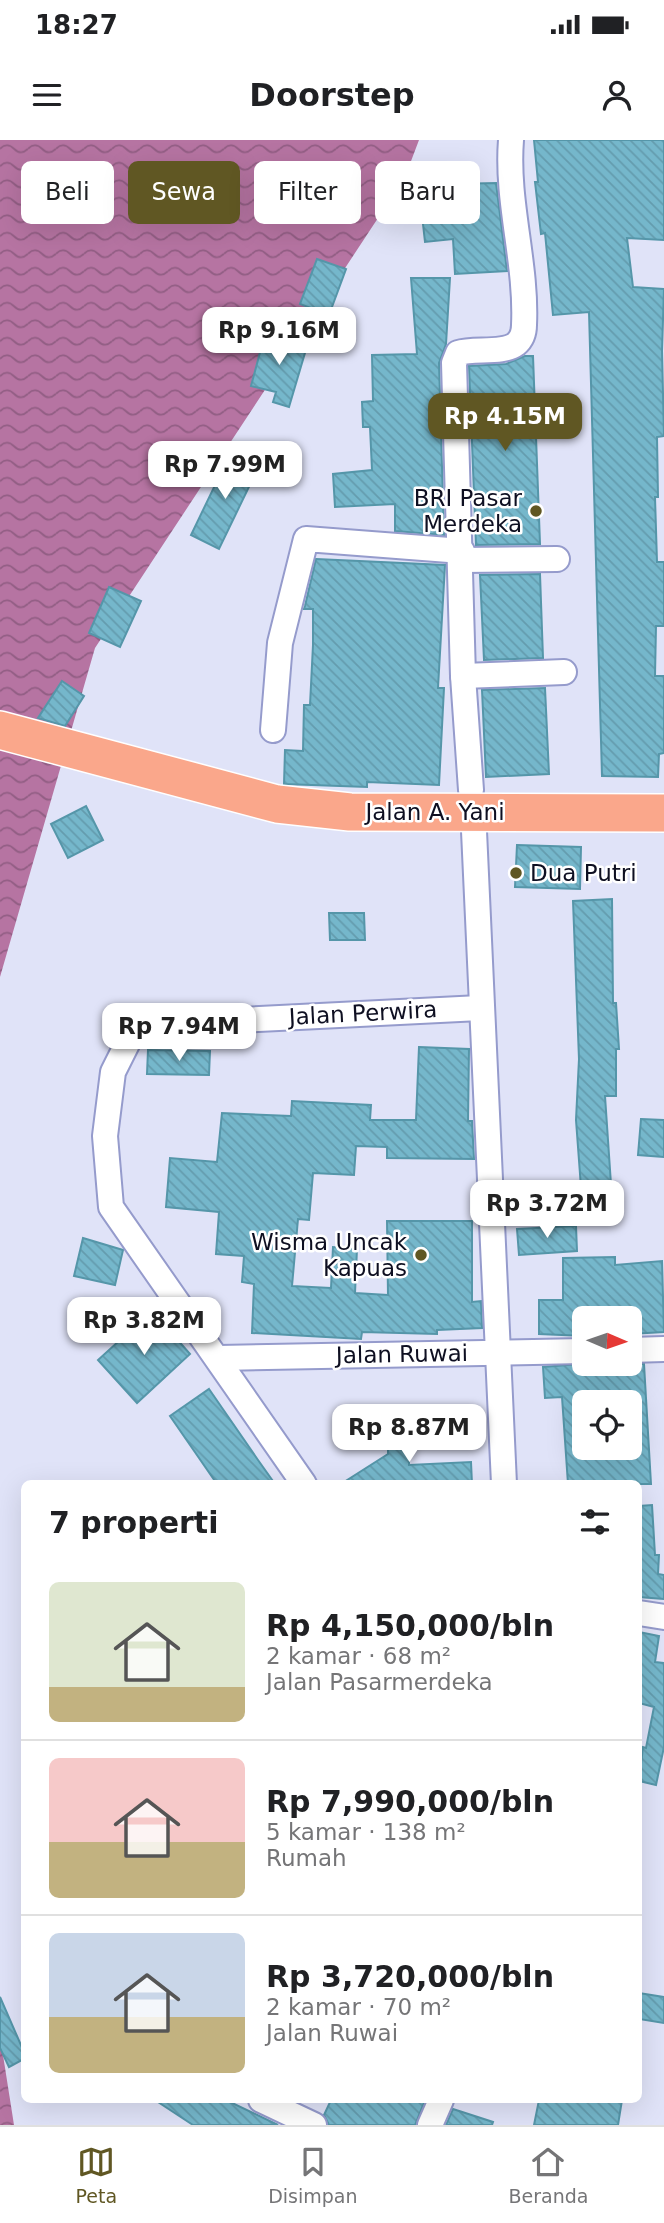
<!DOCTYPE html>
<html lang="id">
<head>
<meta charset="utf-8">
<style>
  body { margin:0; font-family:"DejaVu Sans",sans-serif; background:#f2f2f2; color:#202124; height:100vh; display:flex; flex-direction:column; font-size:26px; white-space:nowrap }
  * { box-sizing:border-box; margin:0 }
  p { font-size:23px; color:#757577 }
  .icon { flex:none; width:38px; height:38px; fill:none; stroke:currentColor; stroke-width:2; stroke-linecap:round; stroke-linejoin:round }
  .map { position:relative; flex:1; overflow:hidden }
  .side { position:absolute; left:21px; top:1340px; width:621px; height:623px; display:flex; flex-direction:column; background:#fff; border-radius:10px; box-shadow:0 7px 28px #0002 }
  .side>* { flex:none }
  .guide { position:absolute; left:21px; top:21px; width:623px; height:63px; display:flex; gap:14px }
  .needle { width:46px; rotate:92deg }
  .tools { position:absolute; left:572px; top:1166px; display:grid; gap:14px }
  .tools a { display:grid; place-items:center; width:70px; height:70px; border-radius:10px; background:#fff; box-shadow:0 7px 28px #0002; font-size:35px }
  .price { position:absolute; translate:-50% -60px; padding:0 16px; border-radius:14px; background:#fff; color:#222; font-size:23px; line-height:46px; filter:drop-shadow(0 2px 4px #0008) }
  .price::after { content:''; position:absolute; left:50%; top:42px; width:21px; height:16px; margin-left:-10px; background:inherit; clip-path:polygon(0 0,100% 0,50% 100%) }
  .price.on { background:#605723; color:#fff }
  ul { padding:0; list-style:none }
  li { display:flex; align-items:center; gap:21px; height:175px; padding:0 28px }
  li+li { border-top:2px solid #e0e0e0 }
  li span { display:grid; place-items:center; flex:none; width:196px; height:140px; border-radius:10px; color:#555 }
  li>.icon { margin-inline-start:auto }
  span .icon { width:84px; height:84px; fill:#fffc; stroke-width:1 }
  li b { font-size:30px }
  h2 { display:flex; justify-content:space-between; align-items:center; height:84px; padding:0 28px; font-size:30px }
  .chip { padding:0 24px; border-radius:10px; background:#fff; box-shadow:0 7px 28px #0002; font-size:24px; line-height:63px }
  .chip.on { background:#605723; color:#fff }
  .status { display:flex; justify-content:space-between; align-items:center; height:49px; padding:0 35px; background:#fff; direction:ltr }
  .status svg { height:19px; fill:currentColor }
  header { display:flex; justify-content:space-between; align-items:center; height:91px; padding:0 28px; background:#fff; font-size:32px; font-weight:600 }
  .tabs { display:flex; justify-content:space-around; align-items:center; height:98px; border-top:2px solid #e0e0e0; background:#fff; font-size:19px; color:#757577 }
  .tabs a { display:grid; justify-items:center; gap:4px }
  .tabs .on { color:#605723 }
  .map>svg:first-child { display:block }
  .water { fill:url(#water-waves) }
  .building { fill:url(#building-back-hatch); stroke:#5596a9; stroke-width:2; fill-rule:evenodd }
  .lines { fill:none; stroke-linecap:round; stroke-linejoin:round }
  .minor-casing { stroke:#959bcc; stroke-width:28 }
  .highway-casing { stroke:#fff; stroke-width:40 }
  .minor { stroke:#fff; stroke-width:24 }
  .highway { stroke:#faa78b; stroke-width:37 }
  .poi-dot { fill:#605723; stroke:#fff; stroke-width:2.5 }
  .labels { text-anchor:middle; dominant-baseline:central; stroke-width:5; stroke-linejoin:round; paint-order:stroke }
  .poi-label { font-size:23px; fill:#0e0f21; stroke:#fff; text-anchor:end }
  .street-label { font-size:23px; fill:#0e0f21; stroke:#fff }
</style>
</head>
<body>
<div class="status"><b>18:27</b><svg viewBox="0 0 49 12"><path d="M0 12V9h3v3zM5 12V6h3v6zM10 12V3h3v9zM15 12V0h3v12zM26 1h20v11H26zM47 4h2v5h-2z"/></svg></div>
<header><svg class="icon" aria-label="menu" viewBox="0 0 24 24"><path d="M4 6h16M4 12h16M4 18h16"/></svg>Doorstep<svg class="icon" aria-label="person" viewBox="0 0 24 24"><circle cx="12" cy="8" r="4"/><path d="M4 21q1-7 8-7t8 7"/></svg></header>
<div class="map">
<svg width="664" height="1985" viewBox="0 0 664 1985">
  <defs>
    <pattern id="water-waves" width="16" height="10" patternUnits="userSpaceOnUse" patternTransform="scale(1.75)"><rect width="16" height="10" fill="#b674a2"/><path d="M0 5q4-4 8 0t8 0" fill="none" stroke="#925e84"/></pattern>
    <pattern id="building-back-hatch" width="6" height="6" patternUnits="userSpaceOnUse" patternTransform="scale(1.75)"><rect width="6" height="6" fill="#75b7cb"/><path d="M-1 5l2 2M0 0l6 6M5-1l2 2" fill="none" stroke="#649cae"/></pattern>
  </defs>
  <rect width="100%" height="100%" fill="#e0e3f8"/>
  <g class="water">
    <path d="M 0,0 L 419,0 L 405,37 L 95,508 L 0,837 Z"/>
    <path d="M 0,1896 L 14,1985 L 0,1985 Z"/>
  </g>
  <g class="building">
    <path d="M 534,0 L 664,0 L 664,100 L 627,98 L 633,147 L 664,149 L 662,211 L 664,296 L 657,297 L 658,357 L 655,357 L 657,422 L 664,422 L 664,486 L 656,486 L 655,536 L 664,536 L 664,613 L 659,614 L 658,637 L 602,636 L 589,172 L 553,175 L 545,93 L 541,94 L 535,42 L 538,42 Z"/>
    <path d="M 496,43 L 507,131 L 455,134 L 453,99 L 425,102 L 421,66 L 452,62 L 452,44 Z"/>
    <path d="M 317,119 L 346,129 L 329,175 L 300,164 Z"/>
    <path d="M 411,138 L 450,138 L 446,204 L 439,223 L 444,395 L 395,391 L 395,364 L 335,367 L 333,334 L 372,330 L 370,287 L 363,287 L 362,262 L 373,261 L 372,215 L 417,214 Z"/>
    <path d="M 266,190 L 307,206 L 289,267 L 273,262 L 276,252 L 251,246 Z"/>
    <path d="M 525,216 L 533,216 L 540,404 L 476,405 L 469,226 L 506,224 Z"/>
    <path d="M 231,312 L 259,326 L 219,409 L 191,395 Z"/>
    <path d="M 316,419 L 445,425 L 438,548 L 444,548 L 439,645 L 367,642 L 367,647 L 284,644 L 285,610 L 303,611 L 304,565 L 310,565 L 313,505 L 313,469 L 304,469 L 305,466 Z"/>
    <path d="M 540,434 L 543,518 L 484,520 L 480,435 Z"/>
    <path d="M 109,447 L 141,461 L 120,507 L 89,493 Z"/>
    <path d="M 62,541 L 84,556 L 65,586 L 38,578 Z"/>
    <path d="M 545,548 L 549,634 L 486,637 L 482,550 Z"/>
    <path d="M 86,666 L 103,700 L 68,718 L 51,684 Z"/>
    <path d="M 517,705 L 581,707 L 580,749 L 515,747 Z"/>
    <path d="M 612,759 L 613,863 L 616,863 L 619,909 L 616,909 L 616,956 L 605,956 L 612,1059 L 582,1061 L 576,980 L 579,919 L 573,761 Z"/>
    <path d="M 329,773 L 364,773 L 365,800 L 330,800 Z"/>
    <path d="M 419,907 L 469,909 L 468,981 L 472,981 L 474,1019 L 387,1018 L 387,1007 L 356,1006 L 354,1035 L 313,1033 L 309,1080 L 298,1079 L 292,1146 L 331,1148 L 333,1107 L 357,1109 L 355,1153 L 388,1155 L 387,1081 L 472,1081 L 472,1162 L 481,1161 L 482,1188 L 437,1190 L 437,1194 L 362,1192 L 361,1199 L 252,1193 L 254,1144 L 242,1142 L 244,1116 L 216,1114 L 219,1072 L 166,1067 L 170,1018 L 217,1022 L 222,973 L 291,976 L 292,961 L 371,965 L 370,980 L 416,980 Z"/>
    <path d="M 148,910 L 210,911 L 209,935 L 147,934 Z"/>
    <path d="M 641,979 L 664,980 L 664,1017 L 638,1015 Z"/>
    <path d="M 576,1086 L 577,1111 L 519,1115 L 517,1089 Z"/>
    <path d="M 83,1098 L 123,1110 L 115,1145 L 74,1136 Z"/>
    <path d="M 615,1117 L 615,1125 L 662,1121 L 664,1192 L 631,1194 L 630,1178 L 584,1178 L 584,1196 L 539,1194 L 539,1160 L 563,1160 L 563,1118 Z"/>
    <path d="M 152,1171 L 190,1214 L 137,1263 L 98,1220 Z"/>
    <path d="M 592,1223 L 644,1224 L 651,1344 L 568,1344 L 562,1257 L 545,1258 L 543,1227 ZM 584,1262 L 630,1262 L 630,1307 L 584,1307 Z"/>
    <path d="M 209,1249 L 258,1320 L 275,1344 L 217,1344 L 170,1276 Z"/>
    <path d="M 388,1277 L 408,1277 L 409,1325 L 471,1322 L 472,1344 L 341,1344 L 388,1314 Z"/>
    <path d="M 652,1365 L 655,1415 L 659,1415 L 658,1434 L 664,1435 L 664,1459 L 639,1457 L 639,1366 Z"/>
    <path d="M 639,1492 L 659,1496 L 655,1522 L 664,1523 L 664,1607 L 656,1645 L 639,1641 L 643,1607 L 646,1608 L 654,1567 L 639,1563 Z"/>
    <path d="M 639,1853 L 664,1857 L 664,1883 L 639,1879 Z"/>
    <path d="M 0,1857 L 24,1912 L 24,1919 L 9,1927 L 0,1908 Z"/>
    <path d="M 155,1960 L 226,1960 L 278,1985 L 193,1985 Z"/>
    <path d="M 331,1960 L 425,1960 L 415,1985 L 329,1985 L 324,1975 Z"/>
    <path d="M 539,1960 L 622,1960 L 618,1985 L 534,1985 Z"/>
    <path d="M 453,1969 L 493,1982 L 492,1985 L 446,1985 Z"/>
  </g>
  <g class="lines">
    <defs>
      <g id="minor">
        <path d="M 462,420 L 557,419"/>
        <path d="M 463,536 L 564,532"/>
        <path d="M 273,590 L 280,503 L 306,399 L 462,411"/>
        <path d="M 471,650 L 463,536 L 454,223 L 458,213 C 474,208 503,214 516,204 C 522,199 524,192 524,185 C 527,123 506,62 511,0"/>
        <path d="M 474,691 L 504,1344"/>
        <path d="M 630,1210 L 664,1209"/>
        <path d="M 219,1218 L 584,1211"/>
        <path d="M 304,1344 L 111,1067 L 105,996 L 113,932 L 131,896 L 160,884 L 480,868"/>
        <path d="M 639,1473 L 664,1477"/>
        <path d="M 261,1960 L 314,1985"/>
        <path d="M 430,1985 L 441,1960"/>
      </g>
      <path id="highway" d="M 0,590 L 277,664 L 350,672 L 664,673"/>
    </defs>
    <use href="#minor" class="minor-casing"/>
    <use href="#highway" class="highway-casing"/>
    <use href="#minor" class="minor"/>
    <use href="#highway" class="highway"/>
  </g>
  <g class="poi-dot">
    <circle cx="536" cy="371" r="7"/>
    <circle cx="516" cy="733" r="7"/>
    <circle cx="421" cy="1115" r="7"/>
  </g>
  <g class="labels">
    <g class="poi-label">
      <text x="522" y="358">BRI Pasar<tspan x="522" dy="26">Merdeka</tspan></text>
      <text x="530" y="733" text-anchor="start">Dua Putri</text>
      <text x="407" y="1102">Wisma Uncak<tspan x="407" dy="26">Kapuas</tspan></text>
    </g>
    <g class="street-label">
      <text x="435" y="672">Jalan A. Yani</text>
      <text transform="translate(363 873) rotate(-3)">Jalan Perwira</text>
      <text transform="translate(402 1214) rotate(-1)">Jalan Ruwai</text>
    </g>
  </g>
</svg>
<div class="tools">
<a><svg class="needle" viewBox="-14 -14 28 28"><path d="M0-13l5 13h-10z" fill="#e53935"/><path d="M0 13l5-13h-10z" fill="#757577"/></svg></a>
<a><svg class="icon" aria-label="locate" viewBox="0 0 24 24"><circle cx="12" cy="12" r="6"/><path d="M12 2v4M12 18v4M2 12h4M18 12h4"/></svg></a>
</div>
<b class="price" style="left:279px;top:227px">Rp 9.16M</b>
<b class="price on" style="left:505px;top:313px">Rp 4.15M</b>
<b class="price" style="left:225px;top:361px">Rp 7.99M</b>
<b class="price" style="left:179px;top:923px">Rp 7.94M</b>
<b class="price" style="left:547px;top:1100px">Rp 3.72M</b>
<b class="price" style="left:144px;top:1217px">Rp 3.82M</b>
<b class="price" style="left:409px;top:1324px">Rp 8.87M</b>
<div class="guide">
<a class="chip">Beli</a>
<a class="chip on">Sewa</a>
<a class="chip">Filter</a>
<a class="chip">Baru</a>
</div>
<section class="side">
<h2>7 properti<svg class="icon" aria-label="filters" viewBox="0 0 24 24"><path d="M4 7h16M4 17h16"/><circle cx="9" cy="7" r="2"/><circle cx="15" cy="17" r="2"/></svg></h2>
<ul>
<li><span style="background:linear-gradient(#dfe7d0 75%,#c2b280 0)"><svg class="icon" aria-label="home" viewBox="0 0 24 24"><path d="M3 11l9-7 9 7M6 9v11h12V9"/></svg></span><div><b>Rp 4,150,000/bln</b><p>2 kamar · 68 m²</p><p>Jalan Pasarmerdeka</p></div></li>
<li><span style="background:linear-gradient(#f6c9c9 60%,#c2b280 0)"><svg class="icon" aria-label="home" viewBox="0 0 24 24"><path d="M3 11l9-7 9 7M6 9v11h12V9"/></svg></span><div><b>Rp 7,990,000/bln</b><p>5 kamar · 138 m²</p><p>Rumah</p></div></li>
<li><span style="background:linear-gradient(#c9d6e8 60%,#c2b280 0)"><svg class="icon" aria-label="home" viewBox="0 0 24 24"><path d="M3 11l9-7 9 7M6 9v11h12V9"/></svg></span><div><b>Rp 3,720,000/bln</b><p>2 kamar · 70 m²</p><p>Jalan Ruwai</p></div></li>
</ul>
</section>
</div>
<nav class="tabs">
<a class="on"><svg class="icon" aria-label="map" viewBox="0 0 24 24"><path d="M3 6l6-2 6 2 6-2v14l-6 2-6-2-6 2zM9 4v14M15 6v14"/></svg>Peta</a>
<a><svg class="icon" aria-label="saved" viewBox="0 0 24 24"><path d="M7 4h10v16l-5-4-5 4z"/></svg>Disimpan</a>
<a><svg class="icon" aria-label="home" viewBox="0 0 24 24"><path d="M3 11l9-7 9 7M6 9v11h12V9"/></svg>Beranda</a>
</nav>
</body>
</html>
